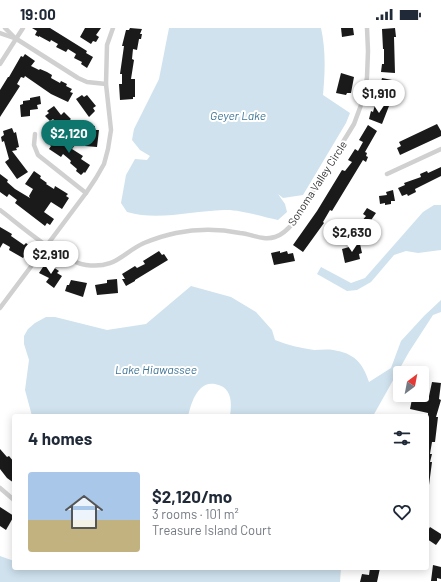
<!DOCTYPE html>
<html lang="en">
<head>
<meta charset="utf-8">
<style>
  body { margin:0; font-family:Barlow,sans-serif; background:#f2f2f3; color:#1f2937; height:100vh; display:flex; flex-direction:column; font-size:15px; white-space:nowrap }
  * { box-sizing:border-box; margin:0 }
  p { font-size:13px; color:#747a83 }
  .icon { flex:none; width:22px; height:22px; fill:none; stroke:currentColor; stroke-width:2; stroke-linecap:round; stroke-linejoin:round }
  .map { position:relative; flex:1; overflow:hidden }
  .sheet { position:absolute; left:12px; top:386px; width:417px; height:156px; display:flex; flex-direction:column; background:#fff; border-radius:4px; box-shadow:0 2px 10px #0003 }
  .sheet>* { flex:none }
  .needle { width:26px; rotate:32deg }
  .fabs { position:absolute; left:393px; top:338px; display:grid; gap:8px }
  .fabs a { display:grid; place-items:center; width:36px; height:36px; border-radius:4px; background:#fff; box-shadow:0 2px 10px #0003; font-size:20px }
  .price { position:absolute; translate:-50% -34px; padding:0 9px; border-radius:14px; background:#fff; color:#222; font-size:13px; line-height:26px; filter:drop-shadow(0 1px 2px #0008) }
  .price::after { content:''; position:absolute; left:50%; top:24px; width:12px; height:9px; margin-left:-6px; background:inherit; clip-path:polygon(0 0,100% 0,50% 100%) }
  .price.current { background:#0f766e; color:#fff }
  ul { padding:0; list-style:none }
  li { display:flex; align-items:center; gap:12px; height:100px; padding:0 16px }
  li+li { border-top:1px solid #e0e1e3 }
  li span { display:grid; place-items:center; flex:none; width:112px; height:80px; border-radius:4px; color:#555 }
  li>.icon { margin-inline-start:auto }
  span .icon { width:48px; height:48px; fill:#fffc; stroke-width:1 }
  li b { font-size:17px }
  h2 { display:flex; justify-content:space-between; align-items:center; height:48px; padding:0 16px; font-size:17px }
  .status { display:flex; justify-content:space-between; align-items:center; height:28px; padding:0 20px; background:#fff; direction:ltr }
  .status svg { height:11px; fill:currentColor }
  .map>svg:first-child { display:block }
  .water { fill:#cfe2ee }
  .building { fill:#1a1a1a }
  .lines { fill:none; stroke-linecap:round; stroke-linejoin:round }
  .minor { stroke:#d0d0d0; stroke-width:4.5 }
  .labels { text-anchor:middle; dominant-baseline:central; stroke-width:4; stroke-linejoin:round; paint-order:stroke }
  .street-label { font-size:11px; fill:#333; stroke:#fff }
  .water-label { font-size:12px; font-style:italic; fill:#3f7597; stroke:#fff }
</style>
</head>
<body>
<div class="status"><b>19:00</b><svg viewBox="0 0 49 12"><path d="M0 12V9h3v3zM5 12V6h3v6zM10 12V3h3v9zM15 12V0h3v12zM26 1h20v11H26zM47 4h2v5h-2z"/></svg></div>
<div class="map">
<svg width="441" height="554" viewBox="0 0 441 554">
  <rect width="100%" height="100%" fill="#fff"/>
  <g class="water">
    <path d="M 169,0 L 321,0 C 326,22 325,45 323,67 L 350,85 L 346,95 L 303,167 L 283,170 L 278,166 L 285,176 L 287,184 L 278,192 C 263,189 239,181 224,182 C 192,183 158,193 127,184 L 121,175 L 126,147 L 135,131 L 147,132 L 150,128 L 140,122 L 132,112 L 134,101 L 159,51 Z"/>
    <path d="M 434,177 L 441,177 L 441,222 L 418,225 L 406,223 L 394,227 L 371,254 L 357,262 L 347,263 L 317,246 L 321,239 L 351,255 L 365,250 L 423,184 Z"/>
    <path d="M 191,258 L 231,269 L 256,284 L 272,302 L 275,312 C 288,317 300,320 314,322 C 320,322 327,321 333,322 C 354,325 363,335 369,354 L 391,340 L 401,313 L 424,288 L 441,272 L 441,284 L 433,287 L 409,324 L 373,388 L 230,388 C 232,374 232,359 215,356 C 210,355 205,356 201,360 C 193,368 191,377 188,388 L 32,388 L 25,362 L 29,332 L 24,316 L 24,308 L 28,301 L 35,295 L 46,289 L 55,289 L 107,302 L 146,296 Z"/>
    <path d="M 0,528 L 14,533 L 14,540 L 341,540 L 340,554 L 0,554 Z"/>
  </g>
  <g class="building">
    <path d="M 32,0 L 50,0 L 87,23 L 86,25 L 93,29 L 87,40 L 81,36 L 82,34 L 74,30 L 76,26 L 68,21 L 66,24 L 56,19 L 58,16 L 51,12 L 50,14 L 39,8 L 39,9 L 35,7 L 37,3 Z"/>
    <path d="M 85,0 L 101,0 L 96,7 L 99,9 L 96,14 L 93,13 L 91,16 L 80,9 Z"/>
    <path d="M 130,0 L 142,1 L 140,6 L 142,6 L 141,11 L 139,11 L 137,22 L 133,21 L 132,31 L 134,32 L 131,51 L 135,51 L 135,69 L 133,69 L 133,71 L 120,72 L 119,56 L 122,56 L 122,46 L 120,46 L 124,18 L 122,18 L 126,2 L 129,2 Z"/>
    <path d="M 341,0 L 353,0 L 354,7 L 342,9 Z"/>
    <path d="M 395,0 L 396,9 L 394,9 L 395,45 L 381,44 L 382,36 L 384,36 L 384,21 L 383,21 L 382,1 Z"/>
    <path d="M 25,26 L 35,33 L 31,38 L 39,42 L 40,41 L 47,44 L 52,47 L 51,50 L 60,55 L 61,53 L 67,56 L 66,58 L 72,61 L 70,64 L 73,65 L 68,74 L 51,66 L 25,48 L 24,50 L 21,49 L 17,56 L 20,58 L 0,89 L 0,62 L 8,49 L 9,49 L 21,28 L 23,29 Z"/>
    <path d="M 341,45 L 354,49 L 351,65 L 347,65 L 346,67 L 336,65 Z"/>
    <path d="M 382,50 L 392,52 L 391,62 L 393,63 L 392,70 L 378,67 Z"/>
    <path d="M 82,67 L 84,69 L 87,67 L 96,78 L 93,80 L 95,83 L 89,89 L 76,71 Z"/>
    <path d="M 40,68 L 41,76 L 37,77 L 38,81 L 30,82 L 30,88 L 21,89 L 20,77 L 23,76 L 23,73 L 30,72 L 30,70 Z"/>
    <path d="M 381,76 L 389,78 L 382,96 L 369,91 L 371,83 L 373,84 L 375,77 L 381,78 Z"/>
    <path d="M 54,78 L 61,87 L 64,84 L 71,91 L 64,97 L 62,95 L 60,98 L 53,91 L 50,93 L 45,88 L 49,85 L 47,83 Z"/>
    <path d="M 437,96 L 441,103 L 441,108 L 400,127 L 397,120 L 401,118 L 399,114 Z"/>
    <path d="M 87,97 L 95,98 L 94,102 L 99,102 L 97,119 L 85,118 Z"/>
    <path d="M 368,97 L 377,103 L 365,124 L 367,125 L 366,128 L 368,129 L 366,134 L 363,132 L 332,183 L 330,182 L 323,194 L 324,195 L 303,224 L 293,217 L 317,183 L 342,142 L 345,143 L 352,134 L 348,132 L 355,121 L 358,123 L 363,114 L 359,112 Z"/>
    <path d="M 12,100 L 14,105 L 16,104 L 19,119 L 16,120 L 17,122 L 12,123 L 28,144 L 17,151 L 5,134 L 9,131 L 4,113 L 2,114 L 1,109 L 4,107 L 3,103 Z"/>
    <path d="M 54,109 L 63,116 L 66,111 L 75,117 L 72,121 L 83,128 L 81,131 L 90,137 L 85,145 L 84,144 L 81,147 L 76,143 L 77,141 L 70,135 L 71,133 L 69,131 L 63,126 L 61,129 L 49,121 L 51,118 L 49,116 Z"/>
    <path d="M 441,139 L 441,148 L 415,161 L 416,164 L 408,168 L 407,166 L 402,168 L 398,160 L 405,157 L 404,155 L 421,149 L 420,146 L 427,143 L 428,145 Z"/>
    <path d="M 34,143 L 41,148 L 40,150 L 47,155 L 46,156 L 54,161 L 55,158 L 68,166 L 66,168 L 69,170 L 62,181 L 51,174 L 44,184 L 54,191 L 50,197 L 47,195 L 45,198 L 15,175 L 17,172 L 9,166 L 7,169 L 0,164 L 0,146 L 8,152 L 7,154 L 15,161 L 30,170 L 29,168 L 33,161 L 25,156 Z"/>
    <path d="M 393,162 L 395,173 L 391,173 L 391,176 L 385,177 L 385,175 L 380,176 L 379,168 L 387,167 L 386,164 Z"/>
    <path d="M 367,180 L 376,185 L 367,198 L 361,194 L 366,188 L 363,186 Z"/>
    <path d="M 0,199 L 12,206 L 11,208 L 24,217 L 26,215 L 31,219 L 23,230 L 9,222 L 10,219 L 3,215 L 0,220 Z"/>
    <path d="M 360,216 L 362,225 L 359,226 L 360,231 L 345,235 L 342,221 Z"/>
    <path d="M 159,223 L 162,227 L 164,226 L 168,232 L 135,252 L 135,253 L 126,258 L 122,251 L 125,251 L 122,246 L 135,238 L 137,240 L 145,236 L 143,233 Z"/>
    <path d="M 280,223 L 280,225 L 287,223 L 288,226 L 293,225 L 295,233 L 274,237 L 271,225 Z"/>
    <path d="M 47,235 L 59,243 L 57,245 L 62,248 L 54,260 L 46,254 L 49,250 L 39,245 L 43,239 L 45,239 Z"/>
    <path d="M 117,251 L 118,265 L 97,267 L 95,257 L 107,255 L 107,252 Z"/>
    <path d="M 71,252 L 87,255 L 83,269 L 65,263 L 67,257 L 69,257 Z"/>
    <path d="M 432,354 L 441,355 L 439,371 L 441,372 L 436,389 L 438,389 L 435,414 L 432,414 L 430,426 L 432,426 L 430,434 L 432,434 L 429,457 L 427,457 L 428,385 L 410,381 L 412,371 L 428,373 Z"/>
    <path d="M 0,421 L 7,429 L 9,428 L 14,434 L 14,455 L 7,450 L 0,441 Z"/>
    <path d="M 0,479 L 14,488 L 6,502 L 0,498 Z"/>
    <path d="M 430,499 L 441,506 L 441,510 L 436,517 L 427,511 L 427,504 Z"/>
    <path d="M 433,537 L 441,539 L 441,551 L 437,550 L 437,553 L 431,553 Z"/>
    <path d="M 370,540 L 380,540 L 377,554 L 360,554 L 362,546 L 369,547 Z"/>
  </g>
  <g class="lines">
    <g class="minor">
      <path d="M 5,0 L 15,10 L 78,50 L 87,54 L 106,56"/>
      <path d="M 0,5 L 14,10"/>
      <path d="M 0,36 L 23,0"/>
      <path d="M 35,106 L 34,117 L 38,127 L 86,165"/>
      <path d="M 387,146 L 441,121"/>
      <path d="M 0,182 C 20,197 62,234 86,237 C 116,241 122,225 144,215 C 154,211 166,207 176,205 C 196,201 220,201 240,205 C 252,206 263,213 275,209 C 283,207 289,200 294,194 L 354,96 L 364,69 L 367,49 L 368,23 L 367,0"/>
      <path d="M 0,280 L 86,165 L 96,150 L 104,136 L 108,121 L 111,102 L 106,56 L 107,17 L 113,0"/>
      <path d="M 0,460 L 14,472"/>
    </g>
  </g>
  <g class="labels">
    <g class="street-label">
      <text transform="translate(317 155) rotate(-57)">Sonoma Valley Circle</text>
    </g>
    <g class="water-label">
      <text x="238" y="87">Geyer Lake</text>
      <text x="156" y="341">Lake Hiawassee</text>
    </g>
  </g>
</svg>
<div class="fabs">
<a><svg class="needle" viewBox="-14 -14 28 28"><path d="M0-13l5 13h-10z" fill="#e53935"/><path d="M0 13l5-13h-10z" fill="#747a83"/></svg></a>
</div>
<b class="price" style="left:379px;top:86px">$1,910</b>
<b class="price current" style="left:69px;top:126px">$2,120</b>
<b class="price" style="left:352px;top:225px">$2,630</b>
<b class="price" style="left:51px;top:247px">$2,910</b>
<section class="sheet">
<h2>4 homes<svg class="icon" aria-label="filters" viewBox="0 0 24 24"><path d="M4 7h16M4 17h16"/><circle cx="9" cy="7" r="2"/><circle cx="15" cy="17" r="2"/></svg></h2>
<ul>
<li><span style="background:linear-gradient(#a9c7e8 60%,#c2b280 0)"><svg class="icon" aria-label="home" viewBox="0 0 24 24"><path d="M3 11l9-7 9 7M6 9v11h12V9"/></svg></span><div><b>$2,120/mo</b><p>3 rooms · 101 m²</p><p>Treasure Island Court</p></div><svg class="icon" aria-label="heart" viewBox="0 0 24 24"><path d="M12 20l-8-8c-3-5 5-10 8-4 3-6 11-1 8 4z"/></svg></li>
</ul>
</section>
</div>
</body>
</html>
